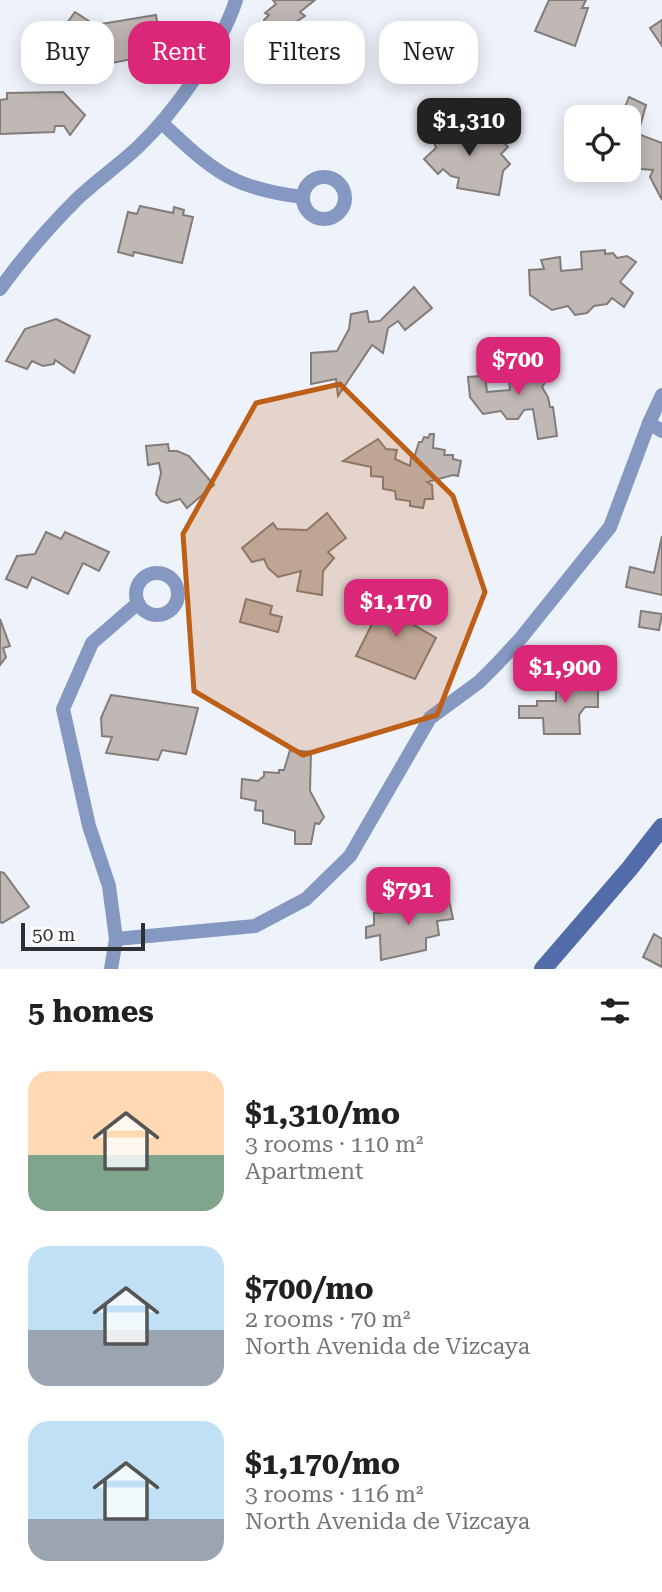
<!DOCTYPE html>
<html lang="en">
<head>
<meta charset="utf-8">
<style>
  body { margin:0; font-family:"Roboto Serif",serif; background:#f6f6f6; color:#202124; height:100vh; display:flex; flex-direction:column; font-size:26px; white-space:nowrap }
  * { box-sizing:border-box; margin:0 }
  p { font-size:23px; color:#757577 }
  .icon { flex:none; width:38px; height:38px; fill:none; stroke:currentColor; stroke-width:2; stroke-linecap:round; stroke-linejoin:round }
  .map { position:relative; height:969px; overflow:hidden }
  .drawer { display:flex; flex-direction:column; background:#fff; flex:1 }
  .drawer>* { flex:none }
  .banner { position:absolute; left:21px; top:21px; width:621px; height:63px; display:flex; gap:14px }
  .fabs { position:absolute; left:564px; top:105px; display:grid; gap:14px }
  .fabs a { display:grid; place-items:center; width:77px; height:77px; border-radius:14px; background:#fff; box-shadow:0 4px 18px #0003; font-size:35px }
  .scale { position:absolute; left:21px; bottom:18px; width:124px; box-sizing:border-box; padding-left:7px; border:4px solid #2e3033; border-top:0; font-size:19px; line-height:24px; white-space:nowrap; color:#2e3033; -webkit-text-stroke:5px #fff; paint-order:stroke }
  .price { position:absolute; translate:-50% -60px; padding:0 16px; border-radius:14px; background:#db2777; color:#fff; font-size:23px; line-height:46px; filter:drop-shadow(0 2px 4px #0008) }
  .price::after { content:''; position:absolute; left:50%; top:42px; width:21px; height:16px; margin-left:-10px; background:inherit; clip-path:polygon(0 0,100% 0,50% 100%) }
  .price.current { background:#222; color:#fff }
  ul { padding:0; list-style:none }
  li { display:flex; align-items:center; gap:21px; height:175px; padding:0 28px }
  li span { display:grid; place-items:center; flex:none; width:196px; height:140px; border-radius:21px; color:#555 }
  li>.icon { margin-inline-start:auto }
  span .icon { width:84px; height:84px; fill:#fffc; stroke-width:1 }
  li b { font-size:30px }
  h2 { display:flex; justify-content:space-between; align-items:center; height:84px; padding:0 28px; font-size:30px }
  .chip { padding:0 24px; border-radius:21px; background:#fff; box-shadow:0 4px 18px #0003; font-size:24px; line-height:63px }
  .chip.current { background:#db2777; color:#fff }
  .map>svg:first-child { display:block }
  .building { fill:#c0b8b4; stroke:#847c78; stroke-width:2 }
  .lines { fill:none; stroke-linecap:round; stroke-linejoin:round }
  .street { stroke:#8498c2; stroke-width:14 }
  .secondary { stroke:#516ca9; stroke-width:18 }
  .marked { fill:#bd5f16; fill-opacity:0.2; stroke:#bd5f16; stroke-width:5; stroke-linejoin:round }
</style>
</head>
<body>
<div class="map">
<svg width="662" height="969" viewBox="0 0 662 969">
  <rect width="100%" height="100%" fill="#eef2fa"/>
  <g class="building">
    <path d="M 273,0 L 315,0 L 300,12 L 305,16 L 296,22 L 296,27 L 292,33 L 300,46 L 282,59 L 273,48 L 265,52 L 261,43 L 264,40 L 261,37 L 265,33 L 262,28 L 266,24 L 264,20 L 269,15 L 265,13 L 276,4 Z"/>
    <path d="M 549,0 L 586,0 L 582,8 L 588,8 L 575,46 L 535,31 Z"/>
    <path d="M 75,12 L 95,25 L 156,15 L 162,53 L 112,63 L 61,31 Z"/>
    <path d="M 662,20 L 662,46 L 650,28 Z"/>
    <path d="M 63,92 L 85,115 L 70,135 L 64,126 L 55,126 L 54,132 L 0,134 L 0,100 L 7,99 L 7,93 Z"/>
    <path d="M 629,97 L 646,105 L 638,134 L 662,143 L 662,200 L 650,177 L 653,170 L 628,168 L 628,140 L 632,128 L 628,126 L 628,117 L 621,117 Z"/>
    <path d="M 453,116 L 457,135 L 468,134 L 475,141 L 490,128 L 508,147 L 501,154 L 510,164 L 503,171 L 499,195 L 457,188 L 459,178 L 451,176 L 443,169 L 438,174 L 424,159 L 436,148 L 431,133 L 443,131 L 441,118 Z"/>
    <path d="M 140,206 L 173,213 L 174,207 L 184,210 L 183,215 L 193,217 L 182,263 L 134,252 L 133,256 L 118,252 L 128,212 L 137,214 Z"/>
    <path d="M 605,250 L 605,254 L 613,253 L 617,258 L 627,256 L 636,262 L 620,282 L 633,293 L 624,307 L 612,298 L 607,304 L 594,306 L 587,313 L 575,315 L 568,306 L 552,310 L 530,295 L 529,270 L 544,269 L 541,260 L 560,257 L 561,271 L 582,269 L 581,252 Z"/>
    <path d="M 414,287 L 432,308 L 405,330 L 398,321 L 388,328 L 383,353 L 372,345 L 338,396 L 336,379 L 311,384 L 311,353 L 337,351 L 349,329 L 351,314 L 367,311 L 369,322 L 380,321 Z"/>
    <path d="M 56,319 L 90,336 L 74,373 L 55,360 L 54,364 L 43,366 L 32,361 L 27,369 L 6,361 L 25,329 Z"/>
    <path d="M 536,361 L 552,372 L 542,387 L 548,397 L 550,407 L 553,407 L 557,436 L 538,439 L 533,409 L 524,410 L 518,419 L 507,419 L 501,411 L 483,414 L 470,397 L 468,377 L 480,376 L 479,366 L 484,366 L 487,392 L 510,390 L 509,379 L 520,377 L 519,363 Z"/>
    <path d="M 430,434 L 434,434 L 433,448 L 445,450 L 444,455 L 453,455 L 453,459 L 461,461 L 458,476 L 453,475 L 427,482 L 432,485 L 433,499 L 425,499 L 423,508 L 410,506 L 410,501 L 396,499 L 395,491 L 383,489 L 383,477 L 371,476 L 371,467 L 343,461 L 378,439 L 386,449 L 397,450 L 395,459 L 410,466 L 411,458 L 414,458 L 419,442 L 422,442 L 424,437 L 428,438 Z"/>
    <path d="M 168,444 L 169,451 L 177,451 L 189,456 L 214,485 L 187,508 L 180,499 L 167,503 L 161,501 L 156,494 L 161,473 L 159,463 L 148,465 L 146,446 Z"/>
    <path d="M 327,513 L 346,538 L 328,552 L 334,558 L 323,571 L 322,595 L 297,591 L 301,571 L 278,577 L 268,568 L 264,559 L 252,562 L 242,548 L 273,523 L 277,529 L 307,530 Z"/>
    <path d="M 46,532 L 61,539 L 65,532 L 109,552 L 99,571 L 83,563 L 68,594 L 32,577 L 27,588 L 6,579 L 17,556 L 35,554 Z"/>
    <path d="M 662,536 L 662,595 L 626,587 L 630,567 L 654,573 Z"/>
    <path d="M 388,592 L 415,605 L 409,622 L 436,638 L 415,679 L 356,656 Z"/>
    <path d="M 246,599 L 272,606 L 270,614 L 282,617 L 278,632 L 240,622 Z"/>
    <path d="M 641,611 L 662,614 L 659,630 L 639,627 Z"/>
    <path d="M 0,619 L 10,646 L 3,648 L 6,657 L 0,665 Z"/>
    <path d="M 556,677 L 598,677 L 598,707 L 585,707 L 579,715 L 580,734 L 544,734 L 543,718 L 519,718 L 519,706 L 537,706 L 537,701 L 556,701 Z"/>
    <path d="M 111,695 L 198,708 L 186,754 L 162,750 L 158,760 L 106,753 L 112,737 L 102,736 L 101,718 Z"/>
    <path d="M 290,750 L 311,752 L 310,791 L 324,817 L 319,824 L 315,823 L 311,844 L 295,844 L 295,831 L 263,823 L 263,811 L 255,810 L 256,801 L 241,798 L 242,779 L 258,781 L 264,776 L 264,772 L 279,773 L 279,770 L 284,770 Z"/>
    <path d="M 0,872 L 4,873 L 29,907 L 2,923 L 0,922 Z"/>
    <path d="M 449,900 L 453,919 L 437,921 L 439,935 L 426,938 L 426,950 L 381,960 L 380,935 L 366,938 L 366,927 L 374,925 L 374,913 L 382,913 L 380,904 L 391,903 L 390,909 Z"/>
    <path d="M 654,934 L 662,939 L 662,967 L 643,957 Z"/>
  </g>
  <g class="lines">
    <g class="street">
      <path d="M 162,123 C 212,170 232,189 303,197"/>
      <circle cx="324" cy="198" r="21"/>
      <path d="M 0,289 C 23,257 49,227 77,199 C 96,181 119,165 138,147 C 174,113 221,47 236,0"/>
      <path d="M 649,423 L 662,431"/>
      <circle cx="157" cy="594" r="21"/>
      <path d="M 116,939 L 255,926 L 306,899 L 350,856 L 430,718 L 479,682 L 498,663 L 521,638 L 610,527 L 649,423 L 662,395"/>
      <path d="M 111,969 L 116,939 L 109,886 L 89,826 L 63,709 L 92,643 L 138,603"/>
    </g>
    <path class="secondary" d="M 543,969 L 630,868 L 662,827"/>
  </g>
  <path class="marked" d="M 340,384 L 453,496 L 485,592 L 437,715 L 303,755 L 194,691 L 183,534 L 256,403 Z"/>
</svg>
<div class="fabs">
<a><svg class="icon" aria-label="locate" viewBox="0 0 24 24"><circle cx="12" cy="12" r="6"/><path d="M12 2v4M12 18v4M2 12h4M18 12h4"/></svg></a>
</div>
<div class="scale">50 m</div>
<b class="price current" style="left:469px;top:158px">$1,310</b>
<b class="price" style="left:518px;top:397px">$700</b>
<b class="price" style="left:396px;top:639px">$1,170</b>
<b class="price" style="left:565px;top:705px">$1,900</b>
<b class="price" style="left:408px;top:927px">$791</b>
<div class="banner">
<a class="chip">Buy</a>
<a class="chip current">Rent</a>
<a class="chip">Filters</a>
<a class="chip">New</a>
</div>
</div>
<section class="drawer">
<h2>5 homes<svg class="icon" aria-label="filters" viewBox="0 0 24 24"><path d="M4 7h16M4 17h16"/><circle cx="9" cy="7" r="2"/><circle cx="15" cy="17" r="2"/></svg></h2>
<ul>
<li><span style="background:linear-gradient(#ffd9b3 60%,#7fa58c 0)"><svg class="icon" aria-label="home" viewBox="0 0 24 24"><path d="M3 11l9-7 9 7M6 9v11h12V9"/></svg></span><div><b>$1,310/mo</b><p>3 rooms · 110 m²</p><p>Apartment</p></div></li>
<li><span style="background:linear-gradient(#bfe0f5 60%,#9aa5b1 0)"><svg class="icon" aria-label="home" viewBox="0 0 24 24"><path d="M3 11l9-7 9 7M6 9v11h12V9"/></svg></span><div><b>$700/mo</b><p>2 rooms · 70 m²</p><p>North Avenida de Vizcaya</p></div></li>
<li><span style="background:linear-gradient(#bfe0f5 70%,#9aa5b1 0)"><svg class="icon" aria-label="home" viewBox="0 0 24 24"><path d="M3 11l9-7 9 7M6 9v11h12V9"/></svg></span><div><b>$1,170/mo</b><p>3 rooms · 116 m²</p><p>North Avenida de Vizcaya</p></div></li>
</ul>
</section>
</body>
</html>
